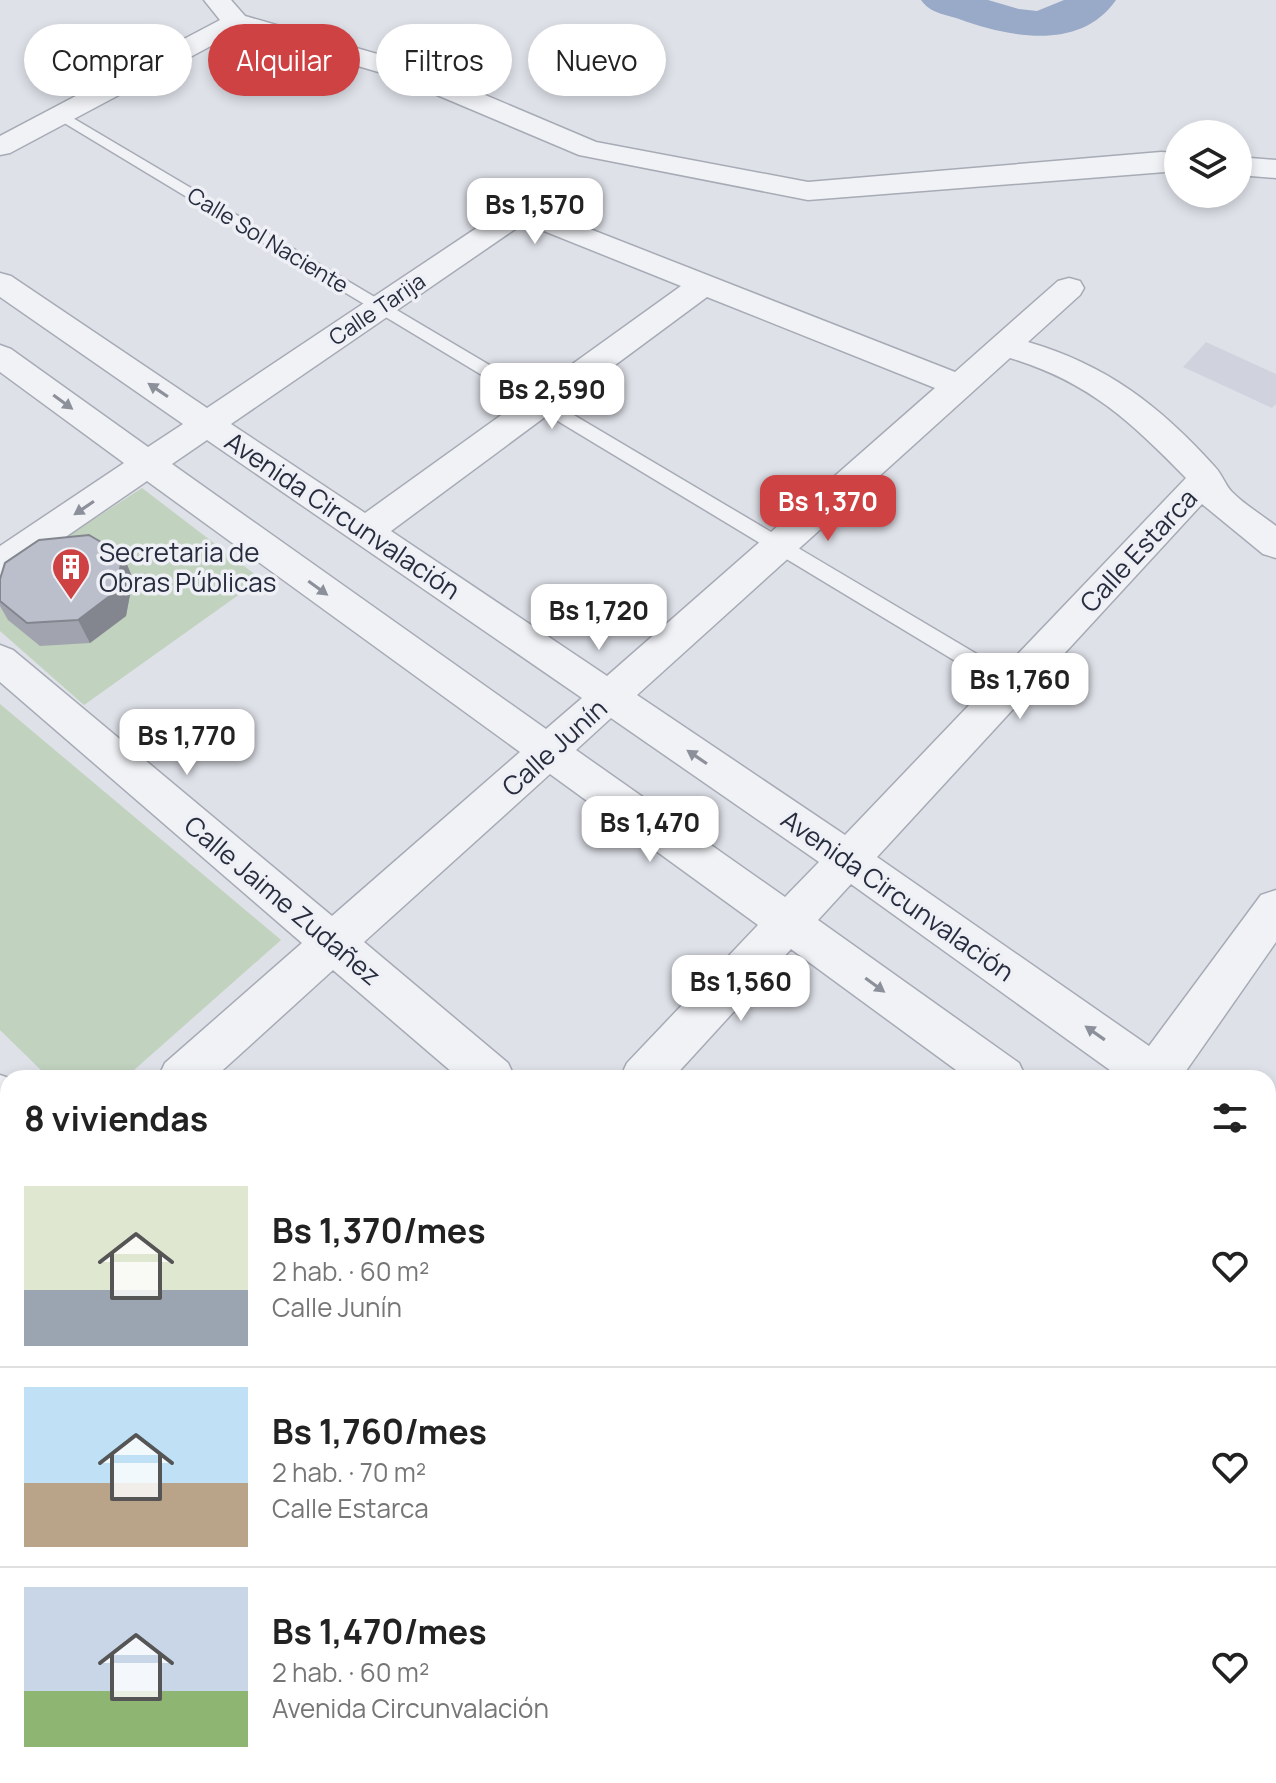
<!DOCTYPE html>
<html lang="es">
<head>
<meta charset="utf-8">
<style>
  body { margin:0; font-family:Manrope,sans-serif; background:#f2f2f2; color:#222; height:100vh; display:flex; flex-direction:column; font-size:30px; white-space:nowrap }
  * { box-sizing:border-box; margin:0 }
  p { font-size:26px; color:#767676 }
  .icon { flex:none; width:44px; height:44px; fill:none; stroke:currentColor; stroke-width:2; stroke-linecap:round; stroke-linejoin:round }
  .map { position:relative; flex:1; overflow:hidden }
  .sheet { position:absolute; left:0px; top:1070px; width:1276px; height:714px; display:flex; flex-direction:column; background:#fff; border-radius:24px 24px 0 0; box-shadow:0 4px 12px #0003 }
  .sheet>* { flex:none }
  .banner { position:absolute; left:24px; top:24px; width:800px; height:72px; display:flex; gap:16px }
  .controls { position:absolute; left:1164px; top:120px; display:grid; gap:16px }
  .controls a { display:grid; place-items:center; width:88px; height:88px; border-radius:50%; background:#fff; box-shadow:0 4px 12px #0003; font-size:40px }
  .price { position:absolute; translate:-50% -68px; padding:0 18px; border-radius:16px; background:#fff; color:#222; font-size:26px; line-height:52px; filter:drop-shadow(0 2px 4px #0008) }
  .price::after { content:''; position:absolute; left:50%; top:48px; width:24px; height:18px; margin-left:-12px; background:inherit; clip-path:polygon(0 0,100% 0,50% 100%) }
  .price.active { background:#ce4243; color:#fff }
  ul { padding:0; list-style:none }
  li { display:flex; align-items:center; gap:24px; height:200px; padding:0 24px }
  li+li { border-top:2px solid #e0e0e0 }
  li span { display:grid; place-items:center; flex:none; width:224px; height:160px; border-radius:0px; color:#555 }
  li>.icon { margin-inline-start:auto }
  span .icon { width:96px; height:96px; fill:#fffc; stroke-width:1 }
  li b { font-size:34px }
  h2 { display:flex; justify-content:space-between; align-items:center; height:96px; padding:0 24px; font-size:34px }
  .tag { padding:0 28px; border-radius:36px; background:#fff; box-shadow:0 4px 12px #0003; font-size:28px; line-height:72px }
  .tag.active { background:#ce4243; color:#fff }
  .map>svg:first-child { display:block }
  .built { fill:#d0d3dd }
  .green { fill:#c1d2bf }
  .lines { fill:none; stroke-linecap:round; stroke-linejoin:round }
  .river { fill:#99a9c8; fill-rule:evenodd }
  .service-casing { stroke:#a7abb5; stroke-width:3 }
  .minor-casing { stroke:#a7abb5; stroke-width:3 }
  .service { fill:#f1f2f6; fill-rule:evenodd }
  .minor { fill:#f1f2f6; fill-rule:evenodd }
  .wall { fill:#a1a4af }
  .shaded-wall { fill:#83868e }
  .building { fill:#bbbfcb; stroke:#83868e; stroke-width:2 }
  .oneway { fill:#8c909a }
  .labels { text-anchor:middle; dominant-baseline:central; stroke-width:7; stroke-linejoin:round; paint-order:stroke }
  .far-street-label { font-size:22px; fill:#272d3f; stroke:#eef0f5 }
  .street-label { font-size:26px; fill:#272d3f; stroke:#eef0f5 }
  .poi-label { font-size:26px; fill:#272d3f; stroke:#eef0f5; text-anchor:start }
</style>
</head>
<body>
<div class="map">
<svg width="1276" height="1783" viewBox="0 0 1276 1783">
  <rect width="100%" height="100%" fill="#dee1e8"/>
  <path class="built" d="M 1206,342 L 1276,374 L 1276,404 L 1272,408 L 1183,367 Z"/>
  <g class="green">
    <path d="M 142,488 L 261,579 L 84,705 L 0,631 L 0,580 Z"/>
    <path d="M 0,704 L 281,940 L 125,1078 L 49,1078 L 0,1030 Z"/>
    <path d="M 1268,1775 L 1276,1783 L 759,1783 L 763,1776 Z"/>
  </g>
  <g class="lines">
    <path class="river" d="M 921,0 L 988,0 L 1019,9 L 1037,11 L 1064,0 L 1116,0 C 1080,52 1009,37 959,19 C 944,14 930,13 921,0 Z"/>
    <defs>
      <path id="service" d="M 61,111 L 1019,679 L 1022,685 L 1019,691 L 1005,691 L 56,118 L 54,115 Z"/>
      <g id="minor">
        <path d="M 204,0 L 231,0 L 245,16 L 412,64 L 596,142 L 808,182 L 1161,152 L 1178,153 L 1178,171 L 808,200 L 579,155 L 392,76 L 239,31 L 10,153 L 0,155 L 0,136 L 220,20 Z"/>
        <path d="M 1238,157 L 1276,160 L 1276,178 L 1238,175 Z"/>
        <path d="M 521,202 L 955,372 L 1058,281 L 1069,278 L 1080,281 L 1084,288 L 1080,295 L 1028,342 C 1107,365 1160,406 1215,467 C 1222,474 1225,485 1232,492 C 1245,505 1262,515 1276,526 L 1276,558 L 1263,554 L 1202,504 L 877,857 L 1149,1046 L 1261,895 L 1276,890 L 1276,942 L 1181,1078 L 1121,1078 L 851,884 L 818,920 L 1019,1063 L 1026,1078 L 967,1078 L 791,949 L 673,1078 L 620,1078 L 627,1063 L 758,925 L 550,774 L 364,942 L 508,1063 L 515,1078 L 459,1078 L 333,970 L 214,1078 L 158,1078 L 165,1063 L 302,943 L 0,682 L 0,645 L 13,650 L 332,916 L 520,752 L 147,481 L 13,573 L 0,577 L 0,546 L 124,463 L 0,372 L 0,345 L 11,349 L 148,447 L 183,424 L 0,297 L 0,273 L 11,276 L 207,408 L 511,205 ZM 524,223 L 681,286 L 365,513 L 231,424 ZM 707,297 L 935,388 L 607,676 L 391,531 ZM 1010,358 C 1089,382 1130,421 1186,478 L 845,835 L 637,695 ZM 207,440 L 582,698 L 546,729 L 172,464 ZM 611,718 L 819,862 L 785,897 L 576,750 Z"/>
        <path d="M 0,1075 L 9,1078 L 8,1126 L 0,1122 Z"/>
        <path d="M 1268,1133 L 1276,1136 L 1276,1184 L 1268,1180 Z"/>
        <path d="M 8,1207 L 8,1259 L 0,1262 L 0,1211 Z"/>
        <path d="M 1268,1231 L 1276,1234 L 1276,1284 L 1268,1281 Z"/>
        <path d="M 1268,1691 L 1276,1695 L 1276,1754 L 1268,1750 Z"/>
        <path d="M 0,1731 L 8,1734 L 8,1776 L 34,1776 L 31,1783 L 0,1783 Z"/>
        <path d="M 656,1776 L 761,1776 L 758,1783 L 659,1783 Z"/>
        <path d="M 850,1776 L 908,1776 L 907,1783 L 849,1783 Z"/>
      </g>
    </defs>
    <use href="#service" class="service-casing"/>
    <use href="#minor" class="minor-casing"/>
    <use href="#service" class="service"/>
    <use href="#minor" class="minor"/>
  </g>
  <path class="wall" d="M 123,555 L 133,579 L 126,616 L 90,643 L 40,646 L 8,620 L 0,606 L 0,601 Z"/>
  <path class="shaded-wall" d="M 123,555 L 133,579 L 126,616 L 90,643 L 78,620 Z"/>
  <path class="building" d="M 89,535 L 123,555 L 115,592 L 78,620 L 27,623 L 0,601 L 0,579 L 5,563 L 39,540 Z"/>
  <defs><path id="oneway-solid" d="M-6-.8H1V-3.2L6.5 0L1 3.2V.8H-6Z" transform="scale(2)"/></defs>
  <g class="oneway">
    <use href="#oneway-solid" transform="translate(158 390) rotate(-146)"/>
    <use href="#oneway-solid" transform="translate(63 402) rotate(36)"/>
    <use href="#oneway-solid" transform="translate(84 508) rotate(146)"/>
    <use href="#oneway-solid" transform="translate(318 588) rotate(36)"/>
    <use href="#oneway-solid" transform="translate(697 757) rotate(-146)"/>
    <use href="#oneway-solid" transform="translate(875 985) rotate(36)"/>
    <use href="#oneway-solid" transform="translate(1095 1033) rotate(-145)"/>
  </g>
  <defs>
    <symbol id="building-pin" viewBox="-11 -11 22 30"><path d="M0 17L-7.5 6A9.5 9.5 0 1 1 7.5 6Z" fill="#ce4243" stroke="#eef0f5"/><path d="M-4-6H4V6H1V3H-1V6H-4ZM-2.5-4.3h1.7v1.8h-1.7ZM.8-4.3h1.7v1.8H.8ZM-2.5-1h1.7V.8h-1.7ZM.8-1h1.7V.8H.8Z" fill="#fff"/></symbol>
  </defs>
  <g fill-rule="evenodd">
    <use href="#building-pin" x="49" y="545" width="44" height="60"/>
  </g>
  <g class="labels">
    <g class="far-street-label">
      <text transform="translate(268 240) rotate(31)">Calle Sol Naciente</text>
      <text transform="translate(377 309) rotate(-34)">Calle Tarija</text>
    </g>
    <g class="street-label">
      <text transform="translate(343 515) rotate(34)">Avenida Circunvalación</text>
      <text transform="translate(1138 550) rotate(-47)">Calle Estarca</text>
      <text transform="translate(554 747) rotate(-42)">Calle Junín</text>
      <text transform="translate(898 895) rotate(35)">Avenida Circunvalación</text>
      <text transform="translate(283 900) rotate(40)">Calle Jaime Zudañez</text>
    </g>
    <g class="poi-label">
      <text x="99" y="552">Secretaria de<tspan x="99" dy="30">Obras Públicas</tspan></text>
    </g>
  </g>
</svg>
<div class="controls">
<a><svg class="icon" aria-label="layers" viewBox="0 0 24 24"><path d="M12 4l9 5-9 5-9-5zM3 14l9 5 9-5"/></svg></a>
</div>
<b class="price" style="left:535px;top:246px">Bs 1,570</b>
<b class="price" style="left:552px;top:431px">Bs 2,590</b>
<b class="price active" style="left:828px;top:543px">Bs 1,370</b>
<b class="price" style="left:599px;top:652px">Bs 1,720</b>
<b class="price" style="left:1020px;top:721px">Bs 1,760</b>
<b class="price" style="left:187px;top:777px">Bs 1,770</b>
<b class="price" style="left:650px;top:864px">Bs 1,470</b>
<b class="price" style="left:741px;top:1023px">Bs 1,560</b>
<div class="banner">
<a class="tag">Comprar</a>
<a class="tag active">Alquilar</a>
<a class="tag">Filtros</a>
<a class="tag">Nuevo</a>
</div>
<section class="sheet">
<h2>8 viviendas<svg class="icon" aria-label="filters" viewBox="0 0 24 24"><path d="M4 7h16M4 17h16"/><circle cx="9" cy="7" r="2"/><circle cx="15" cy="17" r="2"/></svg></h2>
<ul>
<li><span style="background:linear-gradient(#dfe7d0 65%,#9aa5b1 0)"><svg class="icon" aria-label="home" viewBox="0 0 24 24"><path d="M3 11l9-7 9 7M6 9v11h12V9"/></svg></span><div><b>Bs 1,370/mes</b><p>2 hab. · 60 m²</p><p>Calle Junín</p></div><svg class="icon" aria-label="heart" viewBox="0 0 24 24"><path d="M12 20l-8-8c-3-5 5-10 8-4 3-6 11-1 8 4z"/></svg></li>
<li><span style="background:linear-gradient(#bfe0f5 60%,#b9a48a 0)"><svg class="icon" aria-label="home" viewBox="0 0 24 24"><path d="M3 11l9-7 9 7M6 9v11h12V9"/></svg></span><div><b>Bs 1,760/mes</b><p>2 hab. · 70 m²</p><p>Calle Estarca</p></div><svg class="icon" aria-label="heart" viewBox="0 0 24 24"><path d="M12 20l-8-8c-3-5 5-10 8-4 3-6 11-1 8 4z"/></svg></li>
<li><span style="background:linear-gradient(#c9d6e8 65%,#8fb573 0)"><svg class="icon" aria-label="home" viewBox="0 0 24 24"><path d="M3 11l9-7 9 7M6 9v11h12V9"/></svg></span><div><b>Bs 1,470/mes</b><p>2 hab. · 60 m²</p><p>Avenida Circunvalación</p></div><svg class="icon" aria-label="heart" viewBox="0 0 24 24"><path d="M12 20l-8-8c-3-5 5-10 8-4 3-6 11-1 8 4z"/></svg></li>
</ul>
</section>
</div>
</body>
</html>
